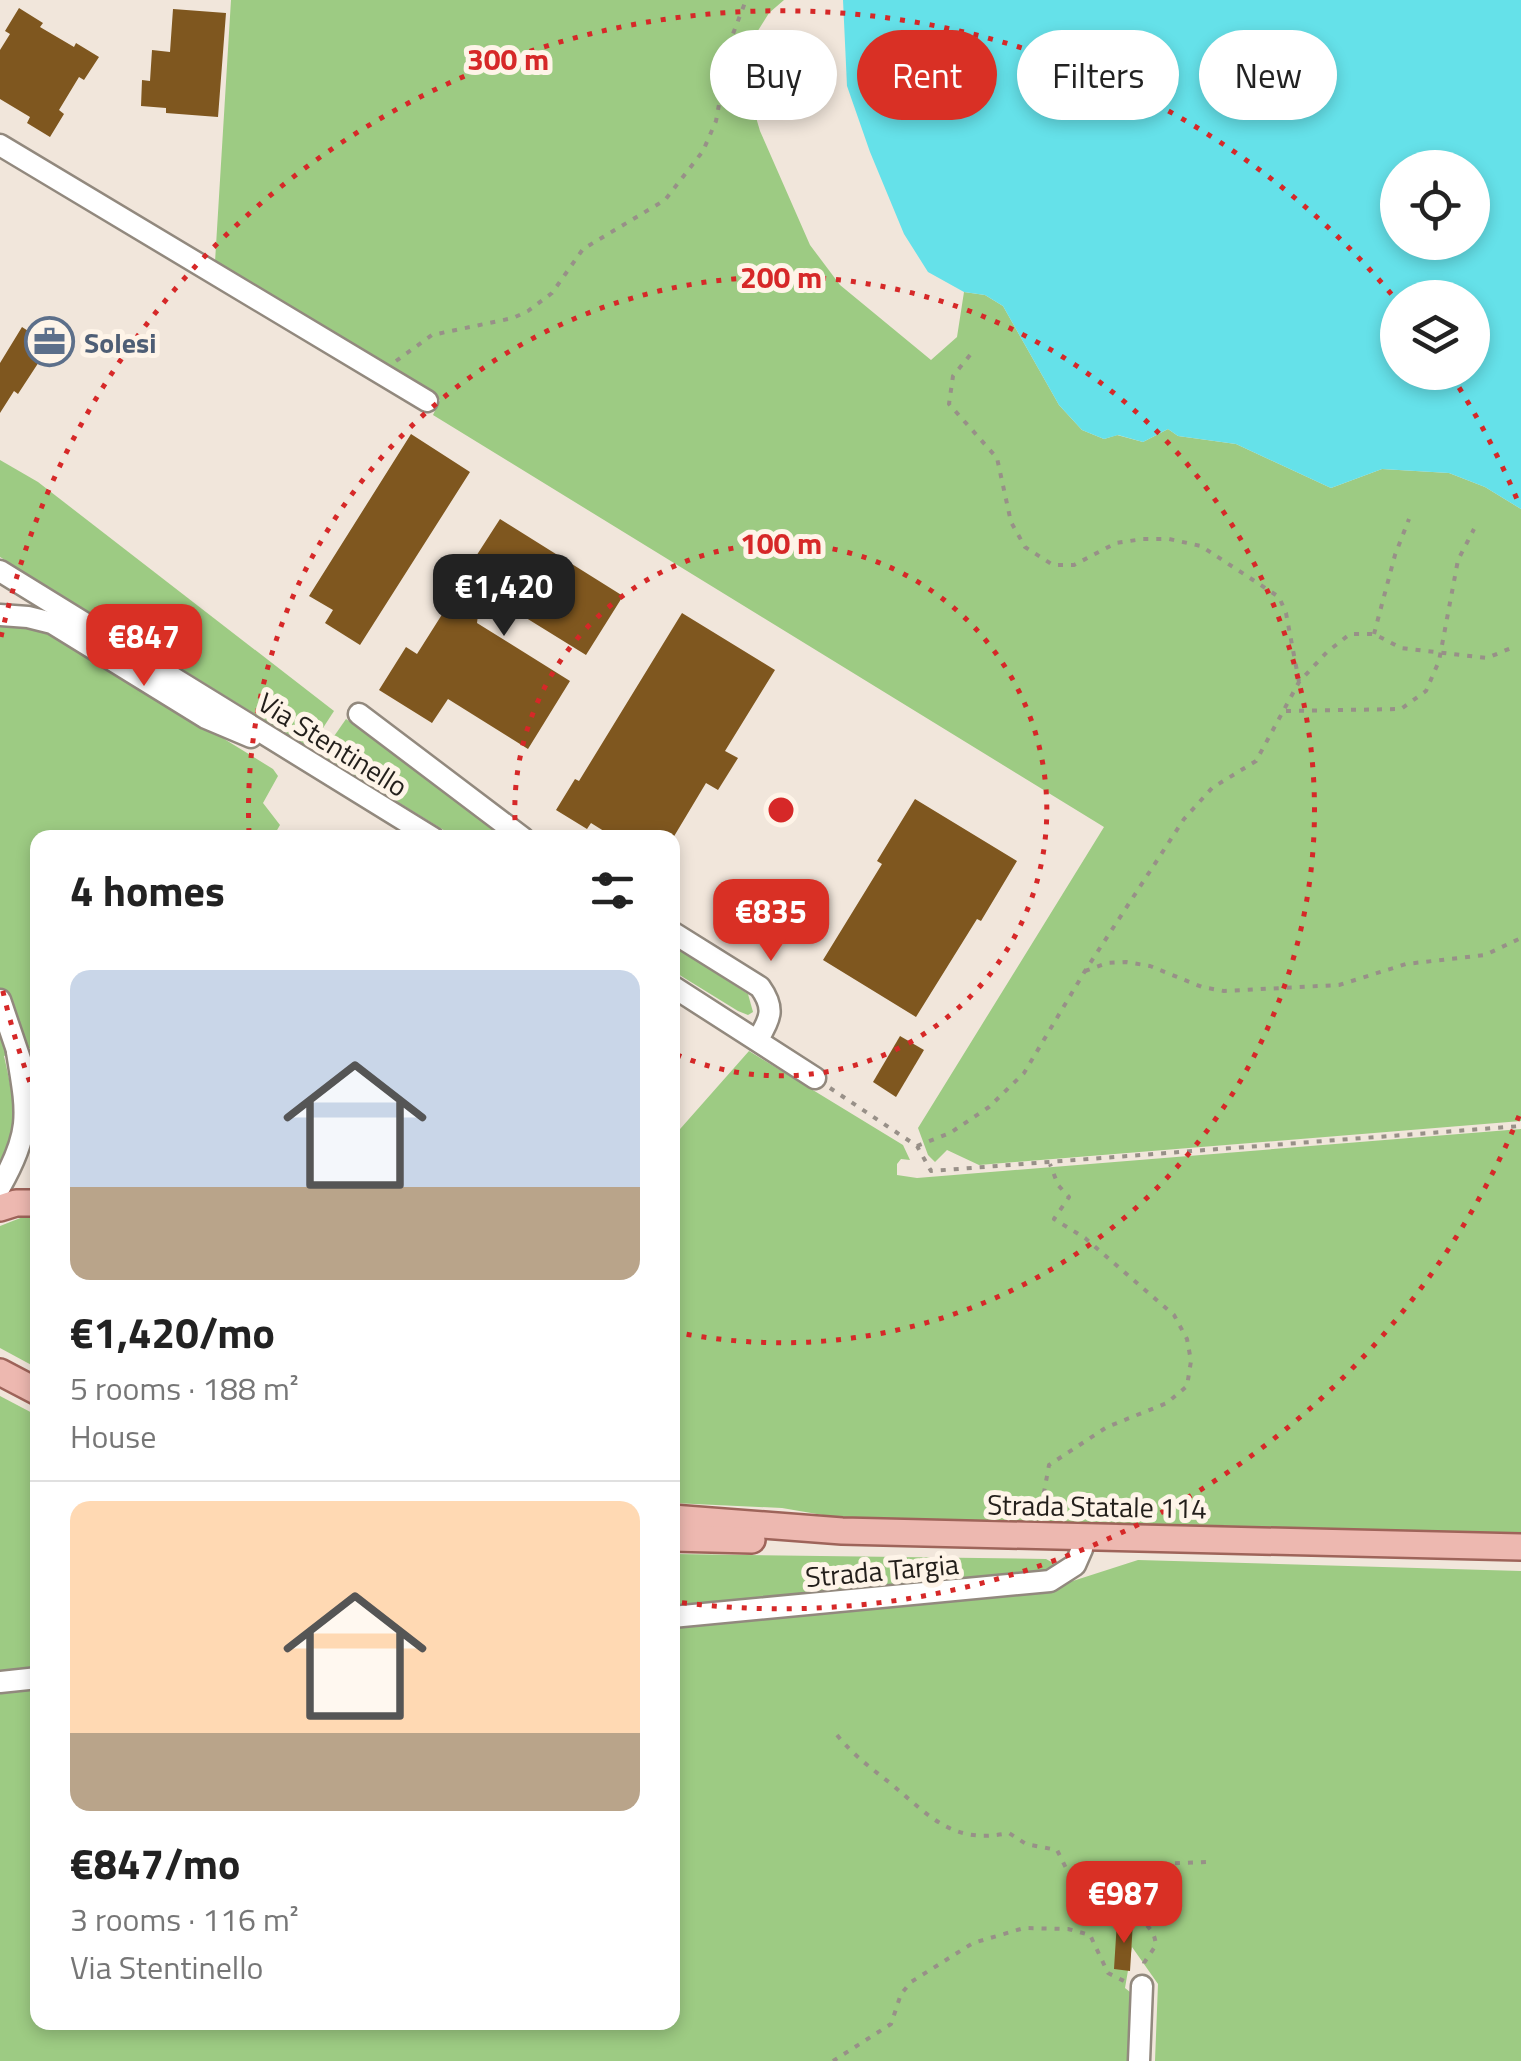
<!DOCTYPE html>
<html lang="en">
<head>
<meta charset="utf-8">
<style>
  body { margin:0; font-family:"Titillium Web",sans-serif; background:#f6f6f6; color:#222; height:100vh; display:flex; flex-direction:column; font-size:38px; white-space:nowrap }
  * { box-sizing:border-box; margin:0 }
  p { font-size:32px; color:#767676 }
  .icon { flex:none; width:55px; height:55px; fill:none; stroke:currentColor; stroke-width:2; stroke-linecap:round; stroke-linejoin:round }
  .map { position:relative; flex:1; overflow:hidden }
  .panel { position:absolute; left:30px; top:830px; width:650px; height:1200px; display:flex; flex-direction:column; background:#fff; border-radius:20px; box-shadow:0 5px 15px #0003 }
  .panel>* { flex:none }
  .banner { position:absolute; left:710px; top:30px; width:660px; height:90px; display:flex; gap:20px }
  .controls { position:absolute; left:1380px; top:150px; display:grid; gap:20px }
  .controls a { display:grid; place-items:center; width:110px; height:110px; border-radius:50%; background:#fff; box-shadow:0 5px 15px #0003; font-size:50px }
  .price { position:absolute; translate:-50% -85px; padding:0 22px; border-radius:20px; background:#d93025; color:#fff; font-size:32px; line-height:65px; filter:drop-shadow(0 2px 5px #0008) }
  .price::after { content:''; position:absolute; left:50%; top:60px; width:30px; height:22px; margin-left:-15px; background:inherit; clip-path:polygon(0 0,100% 0,50% 100%) }
  .price.selected { background:#222; color:#fff }
  ul { padding:0; list-style:none }
  li { display:grid; align-content:center; gap:20px; height:530px; padding:0 40px }
  li+li { border-top:2px solid #e0e0e0 }
  li span { display:grid; place-items:center; height:310px; border-radius:20px; color:#555 }
  li>.icon { margin-inline-start:auto }
  span .icon { width:180px; height:180px; fill:#fffc; stroke-width:1 }
  li b { font-size:42px }
  h2 { display:flex; justify-content:space-between; align-items:center; height:120px; padding:0 40px; font-size:42px }
  .chip { padding:0 35px; border-radius:45px; background:#fff; box-shadow:0 5px 15px #0003; font-size:35px; line-height:90px }
  .chip.selected { background:#d93025; color:#fff }
  .map>svg:first-child { display:block }
  .green { fill:#9dcb83 }
  .water { fill:#65e1e9; fill-rule:evenodd }
  .building { fill:#7f571f }
  .lines { fill:none; stroke-linecap:round; stroke-linejoin:round }
  .minor-casing { stroke:#92897e; stroke-width:25 }
  .major-casing { stroke:#9e645a; stroke-width:30 }
  .path { stroke:#989088; stroke-width:4; stroke-dasharray:5 8; stroke-linecap:butt }
  .minor { stroke:#fff; stroke-width:20 }
  .major { stroke:#edb8b0; stroke-width:25 }
  .ring { fill:none; stroke:#d62828; stroke-width:5; stroke-dasharray:5 10 }
  .labels { text-anchor:middle; dominant-baseline:central; stroke-width:10; stroke-linejoin:round; paint-order:stroke }
  .service-label { font-size:28px; font-weight:bold; fill:#4e5e75; stroke:#fef4e8; text-anchor:start }
  .street-label { font-size:28px; fill:#231f1b; stroke:#fef4e8 }
  .centre { fill:#d62828; stroke:#fef4e8; stroke-width:5 }
  .ring-label { font-size:30px; text-anchor:middle; font-weight:bold; fill:#d62828; stroke:#fef4e8; stroke-width:10; stroke-linejoin:round; paint-order:stroke }
</style>
</head>
<body>
<div class="map">
<svg width="1521" height="2061" viewBox="0 0 1521 2061">
  <rect width="100%" height="100%" fill="#f1e6db"/>
  <g class="green">
    <path d="M 231,0 L 784,0 L 769,13 L 749,45 L 745,80 L 760,131 L 810,245 L 840,285 L 931,360 L 957,337 L 964,292 L 985,295 L 1003,306 L 1059,405 L 1082,430 L 1104,439 L 1117,435 L 1143,442 L 1168,429 L 1178,436 L 1236,444 L 1331,488 L 1382,469 L 1449,473 L 1485,487 L 1521,509 L 1521,1121 L 979,1165 L 947,1150 L 935,1162 L 928,1155 L 918,1128 L 1104,827 L 433,415 L 440,400 L 410,378 L 271,299 L 215,262 Z"/>
    <path d="M 0,460 L 38,482 L 334,711 L 310,748 L 0,557 Z"/>
    <path d="M 0,623 L 15,623 L 50,632 L 273,769 L 278,776 L 263,803 L 280,825 L 273,837 L 38,838 L 37,1074 L 30,1048 L 4,1056 C 13,1096 21,1127 0,1165 Z"/>
    <path d="M 346,719 L 511,837 L 455,837 L 321,755 Z"/>
    <path d="M 672,944 L 748,994 L 753,1012 L 748,1015 L 738,1011 L 673,971 Z"/>
    <path d="M 749,1051 L 903,1145 L 910,1160 L 901,1159 L 897,1164 L 897,1175 L 917,1178 L 1521,1129 L 1521,1536 L 852,1520 L 782,1508 L 673,1503 L 673,1137 Z"/>
    <path d="M 28,1215 L 37,1215 L 37,1368 L 0,1348 L 0,1226 Z"/>
    <path d="M 0,1396 L 38,1416 L 37,1670 L 0,1674 Z"/>
    <path d="M 673,1554 L 1046,1559 L 1057,1565 L 1057,1571 L 673,1611 Z"/>
    <path d="M 1138,1560 L 1521,1571 L 1521,2061 L 1155,2061 L 1158,1984 L 1132,1947 L 1125,1988 L 1130,1992 L 1128,2061 L 0,2061 L 0,1687 L 37,1683 L 38,2022 L 672,2022 L 673,1627 L 1051,1588 Z"/>
  </g>
  <path class="water" d="M 843,0 L 1521,0 L 1521,509 L 1485,487 L 1449,473 L 1382,469 L 1331,488 L 1236,444 L 1178,436 L 1168,429 L 1143,442 L 1118,435 L 1104,439 L 1082,430 L 1059,405 L 1003,306 L 985,295 L 964,292 L 928,272 L 904,234 L 870,152 L 847,86 ZM 1398,168 L 1472,168 L 1472,242 L 1398,242 ZM 1398,298 L 1472,298 L 1472,372 L 1398,372 Z"/>
  <g class="building">
    <path d="M 19,8 L 43,23 L 40,27 L 74,47 L 76,43 L 99,57 L 84,80 L 79,77 L 59,110 L 64,114 L 50,137 L 27,123 L 30,117 L 0,99 L 0,50 L 10,34 L 5,31 Z"/>
    <path d="M 173,9 L 226,13 L 218,117 L 166,113 L 166,108 L 141,106 L 142,80 L 150,81 L 152,50 L 170,52 Z"/>
    <path d="M 22,327 L 50,345 L 18,394 L 14,391 L 0,413 L 0,363 Z"/>
    <path d="M 411,434 L 470,472 L 360,645 L 325,623 L 333,610 L 309,596 Z"/>
    <path d="M 500,519 L 623,596 L 586,655 L 481,590 L 477,623 L 570,681 L 528,749 L 448,699 L 432,723 L 379,690 L 406,647 L 417,654 L 448,605 L 462,614 L 468,582 L 462,578 Z"/>
    <path d="M 682,613 L 775,670 L 725,751 L 738,758 L 718,790 L 706,783 L 673,838 L 615,838 L 591,823 L 587,829 L 556,810 L 575,779 L 579,781 Z"/>
    <path d="M 915,799 L 1017,861 L 981,921 L 977,919 L 916,1017 L 823,960 L 882,864 L 877,861 Z"/>
    <path d="M 900,1036 L 924,1050 L 896,1097 L 873,1082 Z"/>
    <path d="M 1117,1921 L 1133,1922 L 1130,1971 L 1114,1969 Z"/>
  </g>
  <g class="lines">
    <defs>
      <g id="minor">
        <path d="M 0,145 L 427,401"/>
        <path d="M 0,571 L 433,838"/>
        <path d="M 0,615 L 28,617 L 52,623 L 206,718 L 251,737"/>
        <path d="M 359,714 L 523,838"/>
        <path d="M 672,932 L 760,987 C 775,1008 771,1018 758,1039"/>
        <path d="M 672,986 L 815,1078"/>
        <path d="M 0,1000 L 22,1065"/>
        <path d="M 0,1187 C 32,1131 27,1113 17,1052"/>
        <path d="M 672,1617 L 1050,1581 L 1075,1565 L 1082,1549"/>
        <path d="M 0,1682 L 38,1678"/>
        <path d="M 1139,2061 L 1142,1986"/>
      </g>
      <g id="major">
        <path d="M 0,1208 L 16,1203 L 38,1203"/>
        <path d="M 0,1372 L 38,1392"/>
        <path d="M 672,1518 L 842,1531 L 1521,1547"/>
        <path d="M 672,1538 L 752,1540"/>
      </g>
    </defs>
    <use href="#minor" class="minor-casing"/>
    <use href="#major" class="major-casing"/>
    <g class="path">
      <path d="M 970,355 L 953,376 L 949,404 L 997,458 L 1011,522 L 1025,547 L 1053,565 L 1074,565 L 1116,543 L 1143,539 L 1169,539 L 1201,546 L 1279,597 L 1286,613 L 1299,682"/>
      <path d="M 396,361 L 432,335 L 513,318 L 528,311 L 552,293 L 583,249 L 665,200 L 703,151 L 716,121 L 731,39 L 746,0"/>
      <path d="M 1374,634 L 1395,555 L 1409,519"/>
      <path d="M 1286,711 L 1401,709 L 1426,691 L 1439,661 L 1458,560 L 1474,529"/>
      <path d="M 1085,971 L 1107,963 L 1126,962 L 1150,966 L 1202,987 L 1224,991 L 1339,985 L 1406,964 L 1485,955 L 1521,938"/>
      <path d="M 830,1088 L 917,1146 L 931,1171 L 1521,1126"/>
      <path d="M 917,1146 L 950,1133 L 989,1107 L 1024,1073 L 1085,971 L 1184,819 L 1212,788 L 1256,761 L 1299,682 L 1327,652 L 1350,634 L 1374,634 L 1401,648 L 1487,658 L 1516,646"/>
      <path d="M 998,1513 L 1043,1498 L 1049,1465 L 1107,1427 L 1167,1403 L 1187,1386 L 1191,1361 L 1187,1339 L 1174,1315 L 1085,1238 L 1054,1219 L 1069,1197 L 1058,1185 L 1050,1164"/>
      <path d="M 837,1735 C 853,1755 871,1768 890,1783 C 930,1816 952,1845 1009,1833 L 1026,1844 L 1057,1850 L 1066,1868 L 1075,1875 L 1136,1865 C 1137,1880 1132,1903 1140,1916 C 1148,1929 1154,1929 1156,1945 L 1144,1963 L 1143,1970"/>
      <path d="M 1136,1865 L 1206,1862"/>
      <path d="M 833,2061 L 891,2024 L 901,1994 L 911,1982 L 973,1943 L 1024,1928 L 1068,1929 L 1090,1935 L 1108,1973 L 1124,1981"/>
    </g>
    <use href="#minor" class="minor"/>
    <use href="#major" class="major"/>
  </g>
  <g class="ring">
    <path d="M516 835A266 266 0 1 1 673 1053"/>
    <path d="M249 833A533 533 0 1 1 675 1332"/>
    <path d="M1519 1116A799 799 0 0 1 677 1602M35 1096A799 799 0 0 1 1 983M1 637A799 799 0 0 1 1393 296M1451 375A799 799 0 0 1 1519 504"/>
  </g>
  <defs>
    <symbol id="office-ring" viewBox="-11 -11 22 22"><circle r="9.5" fill="#fef4e8" stroke="#5c6f8a" stroke-width="1.5"/><path d="M-6-3h4V-5.5h4V-3h4V5H-6ZM-1-4.5V-3h2v-1.5ZM-6 0V1H6V0Z" fill="#5c6f8a"/></symbol>
  </defs>
  <g fill-rule="evenodd">
    <use href="#office-ring" x="22" y="314" width="55" height="55"/>
  </g>
  <g class="labels">
    <g class="service-label">
      <text x="84" y="342">Solesi</text>
    </g>
    <g class="street-label">
      <text transform="translate(333 744) rotate(32)">Via Stentinello</text>
      <text transform="translate(1097 1506) rotate(1)">Strada Statale 114</text>
      <text transform="translate(882 1570) rotate(-5)">Strada Targia</text>
    </g>
  </g>
  <circle cx="781" cy="810" r="15" class="centre"/>
  <g class="ring-label">
    <text x="508" y="70">300 m</text>
    <text x="781" y="288">200 m</text>
    <text x="781" y="554">100 m</text>
  </g>
</svg>
<div class="controls">
<a><svg class="icon" aria-label="locate" viewBox="0 0 24 24"><circle cx="12" cy="12" r="6"/><path d="M12 2v4M12 18v4M2 12h4M18 12h4"/></svg></a>
<a><svg class="icon" aria-label="layers" viewBox="0 0 24 24"><path d="M12 4l9 5-9 5-9-5zM3 14l9 5 9-5"/></svg></a>
</div>
<b class="price selected" style="left:504px;top:639px">€1,420</b>
<b class="price" style="left:144px;top:689px">€847</b>
<b class="price" style="left:771px;top:964px">€835</b>
<b class="price" style="left:1124px;top:1946px">€987</b>
<div class="banner">
<a class="chip">Buy</a>
<a class="chip selected">Rent</a>
<a class="chip">Filters</a>
<a class="chip">New</a>
</div>
<section class="panel">
<h2>4 homes<svg class="icon" aria-label="filters" viewBox="0 0 24 24"><path d="M4 7h16M4 17h16"/><circle cx="9" cy="7" r="2"/><circle cx="15" cy="17" r="2"/></svg></h2>
<ul>
<li><span style="background:linear-gradient(#c9d6e8 70%,#b9a48a 0)"><svg class="icon" aria-label="home" viewBox="0 0 24 24"><path d="M3 11l9-7 9 7M6 9v11h12V9"/></svg></span><div><b>€1,420/mo</b><p>5 rooms · 188 m²</p><p>House</p></div></li>
<li><span style="background:linear-gradient(#ffd9b3 75%,#b9a48a 0)"><svg class="icon" aria-label="home" viewBox="0 0 24 24"><path d="M3 11l9-7 9 7M6 9v11h12V9"/></svg></span><div><b>€847/mo</b><p>3 rooms · 116 m²</p><p>Via Stentinello</p></div></li>
</ul>
</section>
</div>
</body>
</html>
